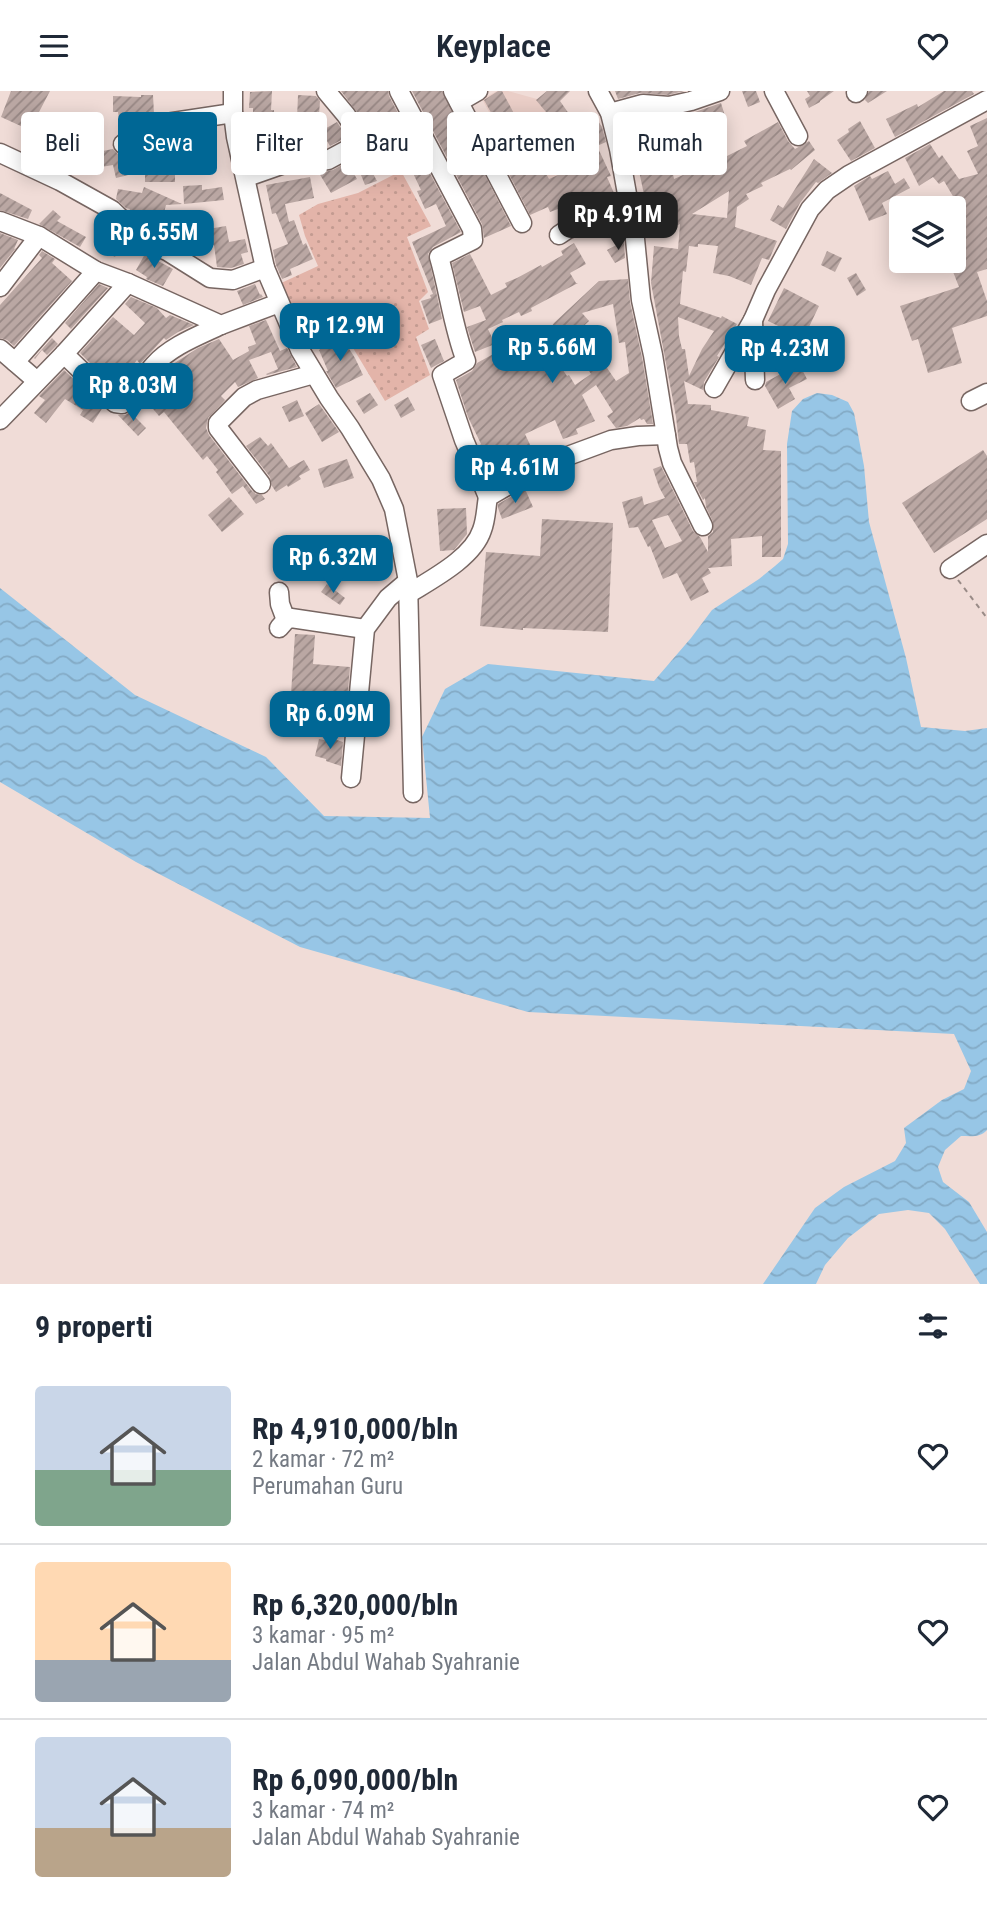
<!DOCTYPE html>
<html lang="id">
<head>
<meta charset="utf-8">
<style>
  body { margin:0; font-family:"Roboto Condensed",sans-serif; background:#f6f6f7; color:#1f2937; height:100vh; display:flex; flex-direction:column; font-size:26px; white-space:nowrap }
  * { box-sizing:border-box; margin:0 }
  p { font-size:23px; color:#747a83 }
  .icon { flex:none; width:38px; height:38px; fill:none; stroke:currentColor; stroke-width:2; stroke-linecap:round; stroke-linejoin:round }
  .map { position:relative; height:1193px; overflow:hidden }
  .details { display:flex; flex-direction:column; background:#fff; flex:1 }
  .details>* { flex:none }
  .top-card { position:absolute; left:21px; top:21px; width:945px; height:63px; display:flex; gap:14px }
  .controls { position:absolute; left:889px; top:105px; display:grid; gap:14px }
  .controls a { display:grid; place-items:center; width:77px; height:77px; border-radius:7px; background:#fff; box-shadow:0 4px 18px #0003; font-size:35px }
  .price { position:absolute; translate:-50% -60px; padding:0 16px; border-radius:14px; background:#006795; color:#fff; font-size:23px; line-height:46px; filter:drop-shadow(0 2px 4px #0008) }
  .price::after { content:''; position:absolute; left:50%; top:42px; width:21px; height:16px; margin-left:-10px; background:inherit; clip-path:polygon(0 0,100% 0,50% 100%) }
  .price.on { background:#222; color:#fff }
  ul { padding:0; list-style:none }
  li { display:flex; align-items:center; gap:21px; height:175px; padding:0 35px }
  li+li { border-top:2px solid #e0e1e3 }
  li span { display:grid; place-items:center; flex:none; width:196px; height:140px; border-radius:7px; color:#555 }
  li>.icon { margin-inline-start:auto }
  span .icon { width:84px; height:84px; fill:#fffc; stroke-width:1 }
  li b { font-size:30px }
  h2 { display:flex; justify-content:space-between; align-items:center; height:84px; padding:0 35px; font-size:30px }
  .pill { padding:0 24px; border-radius:7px; background:#fff; box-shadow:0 4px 18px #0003; font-size:24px; line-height:63px }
  .pill.on { background:#006795; color:#fff }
  header { display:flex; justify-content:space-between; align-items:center; height:91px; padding:0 35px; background:#fff; font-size:32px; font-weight:600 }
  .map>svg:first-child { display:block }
  .built { fill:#eacec7 }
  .grass { fill:url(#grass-dots) }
  .water { fill:url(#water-waves) }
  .building { fill:url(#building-hatch); fill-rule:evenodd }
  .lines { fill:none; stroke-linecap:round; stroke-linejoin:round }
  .minor-casing { stroke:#776662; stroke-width:21 }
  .path { stroke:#998b87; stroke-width:2; stroke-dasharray:5 5; stroke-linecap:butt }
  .minor { stroke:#fff; stroke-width:18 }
</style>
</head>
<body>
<header><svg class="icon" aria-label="menu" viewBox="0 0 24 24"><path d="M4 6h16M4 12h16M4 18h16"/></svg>Keyplace<svg class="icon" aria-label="heart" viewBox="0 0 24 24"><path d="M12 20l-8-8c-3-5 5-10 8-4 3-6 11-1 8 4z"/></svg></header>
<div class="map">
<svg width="987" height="1193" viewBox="0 0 987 1193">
  <defs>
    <pattern id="grass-dots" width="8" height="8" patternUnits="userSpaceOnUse" patternTransform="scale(1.75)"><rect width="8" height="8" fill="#e3b4a9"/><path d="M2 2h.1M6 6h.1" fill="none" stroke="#c39b91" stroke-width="1.8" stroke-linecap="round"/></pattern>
    <pattern id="water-waves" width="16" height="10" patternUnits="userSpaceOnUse" patternTransform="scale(1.75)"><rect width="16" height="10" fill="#97c6e6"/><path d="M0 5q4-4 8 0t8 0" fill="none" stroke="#83aac5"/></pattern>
    <pattern id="building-hatch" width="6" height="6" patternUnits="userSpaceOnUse" patternTransform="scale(1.75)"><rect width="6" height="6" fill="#baa7a3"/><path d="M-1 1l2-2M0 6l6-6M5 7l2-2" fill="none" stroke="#988885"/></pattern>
  </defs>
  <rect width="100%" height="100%" fill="#f0dcd7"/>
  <path class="built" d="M 497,0 L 508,0 L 537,8 L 560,38 L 567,35 L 587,70 L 532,101 L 482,8 Z"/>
  <path class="grass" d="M 401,80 L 431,135 L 407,146 L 428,201 L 419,210 L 429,238 L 416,246 L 430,284 L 385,310 L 344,242 L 311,256 L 279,193 L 318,175 L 305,145 L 299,124 L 318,113 L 358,102 Z"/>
  <path class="water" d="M 817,302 L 832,304 L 848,311 L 854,322 L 864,375 L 869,431 L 906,567 L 921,636 L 965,640 L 987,637 L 987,1039 C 980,1047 971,1045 961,1045 L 945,1059 L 938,1076 L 943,1091 L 969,1111 L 987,1141 L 987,1193 L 980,1193 L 945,1138 L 929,1122 L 908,1119 L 879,1123 L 848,1147 L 825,1174 L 816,1193 L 763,1193 L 815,1117 L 844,1096 L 895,1070 L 906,1052 L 904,1037 L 942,1009 L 964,998 L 971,980 L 954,943 L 528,921 L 300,856 L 136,771 L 0,691 L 0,497 L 135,604 L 266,666 L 324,725 L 430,727 L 422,646 L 445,598 L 488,573 L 654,590 L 691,547 L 712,519 L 759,488 L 775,475 L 783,468 L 788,453 L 787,353 L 792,320 L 803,308 Z"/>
  <g class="building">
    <path d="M 11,0 L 50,0 L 38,23 L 51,26 L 47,38 L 25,33 L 23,36 L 1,26 Z"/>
    <path d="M 272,0 L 271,19 L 274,19 L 274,37 L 297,28 L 298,4 L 316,5 L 320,10 L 318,38 L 301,37 L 306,47 L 303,48 L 304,55 L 253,72 L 251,60 L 262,57 L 253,32 L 253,17 L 249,17 L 250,1 Z"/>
    <path d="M 341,0 L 388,0 L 389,5 L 461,141 L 433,156 L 428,163 L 442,228 L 429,233 L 421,210 L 431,207 L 430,204 L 433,203 L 412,151 L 446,135 L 436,113 L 425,118 L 417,100 L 421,99 L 412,80 L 406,82 L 400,68 L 384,75 L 379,64 L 382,63 L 371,40 Z"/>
    <path d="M 412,0 L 442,0 L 511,135 L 484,147 L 482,133 Z"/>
    <path d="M 498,0 L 502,0 L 549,88 L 574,77 L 555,43 L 561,39 L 536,9 L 547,0 L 570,0 L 560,10 L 574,30 L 592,21 L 602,36 L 606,51 L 597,55 L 611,85 L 607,86 L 617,109 L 563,128 L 558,118 L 550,121 L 548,116 L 530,124 L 497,60 L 509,54 L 484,9 Z"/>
    <path d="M 615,0 L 684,0 L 668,4 L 640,2 L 618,8 Z"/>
    <path d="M 742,0 L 756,0 L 760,11 L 748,16 Z"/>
    <path d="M 807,0 L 834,0 L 820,10 L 820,11 L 809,17 L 805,8 L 810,5 Z"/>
    <path d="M 869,0 L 887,0 L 868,12 L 865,9 Z"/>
    <path d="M 944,0 L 972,0 L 974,3 L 895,46 L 886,28 L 917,13 L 918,16 Z"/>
    <path d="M 141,4 L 153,4 L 154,23 L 146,28 L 142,39 L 121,42 L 118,21 L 113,21 L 113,5 L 141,6 Z"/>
    <path d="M 721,12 L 725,25 L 704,34 L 706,40 L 705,41 L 713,63 L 719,61 L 721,68 L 747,55 L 744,50 L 778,31 L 788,50 L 795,58 L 809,50 L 815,59 L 791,79 L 790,78 L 761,92 L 763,95 L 746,103 L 749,108 L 737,116 L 735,136 L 777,150 L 769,169 L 762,167 L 751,194 L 729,185 L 713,182 L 718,155 L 698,153 L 698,156 L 689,155 L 686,181 L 683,180 L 680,213 L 721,227 L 722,225 L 737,233 L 717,265 L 719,266 L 704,291 L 703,299 L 684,290 L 688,313 L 711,314 L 711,319 L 749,326 L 747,335 L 766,339 L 763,359 L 781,360 L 781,466 L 762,466 L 762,445 L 731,448 L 732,475 L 708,477 L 711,482 L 702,487 L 709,501 L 691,510 L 677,482 L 663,488 L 650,455 L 648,456 L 638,436 L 629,437 L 622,411 L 642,405 L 644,414 L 665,407 L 659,396 L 653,378 L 661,375 L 693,440 L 700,446 L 708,461 L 708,445 L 713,441 L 713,431 L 706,416 L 705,407 L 703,409 L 694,391 L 697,391 L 694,371 L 690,372 L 687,353 L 679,353 L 676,326 L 651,192 L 654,155 L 678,158 L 680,133 L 652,147 L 643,126 L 641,116 L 646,113 L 639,80 L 671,73 L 674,88 L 701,76 L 688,42 L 660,50 L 658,44 L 630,57 L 626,39 L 652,26 L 652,25 L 672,26 L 695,21 ZM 729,100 L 727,127 L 692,123 ZM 678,226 L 714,240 L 702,258 L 689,285 L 685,258 L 682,258 L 679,245 ZM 668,424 L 682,450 L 665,457 L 652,429 Z"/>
    <path d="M 987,27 L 987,178 L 977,181 L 987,210 L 987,225 L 952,237 L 962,272 L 928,282 L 918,248 L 912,250 L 900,215 L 959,196 L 950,173 L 954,172 L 954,117 L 935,117 L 954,107 L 944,90 L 939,93 L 933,86 L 919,95 L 905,67 L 930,53 L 939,67 L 942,64 L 959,88 L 978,83 L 967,60 L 978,55 L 970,35 Z"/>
    <path d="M 860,30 L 875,57 L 851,70 L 837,49 L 849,41 L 848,38 Z"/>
    <path d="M 337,31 L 347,46 L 330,55 L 321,40 Z"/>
    <path d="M 175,42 L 175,91 L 145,91 L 145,80 L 116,87 L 113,74 L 95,77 L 92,62 L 113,58 L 118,63 L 124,64 L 149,61 L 160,54 L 164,44 Z"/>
    <path d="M 814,68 L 832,82 L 818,92 L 816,91 L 800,112 L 786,138 L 770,129 L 778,114 L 783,117 Z"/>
    <path d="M 347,71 L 357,88 L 331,102 L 319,82 L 333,79 Z"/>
    <path d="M 369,75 L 377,90 L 365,94 L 359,79 Z"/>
    <path d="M 888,80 L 895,93 L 904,87 L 910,97 L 882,112 L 887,123 L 869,130 L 854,95 L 870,85 L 872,88 Z"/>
    <path d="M 310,86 L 314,107 L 285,113 L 289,131 L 294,129 L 303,154 L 306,152 L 313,168 L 290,178 L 292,184 L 282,188 L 276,174 L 273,159 L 288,153 L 276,122 L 272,123 L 266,94 Z"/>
    <path d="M 202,94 L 202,99 L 222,96 L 224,109 L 184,113 L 183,95 Z"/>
    <path d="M 144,96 L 182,113 L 166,114 L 161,133 L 159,133 L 154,142 L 129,120 L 130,118 L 126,117 L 116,108 L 118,98 L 142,102 Z"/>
    <path d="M 0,102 L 32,119 L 28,128 L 0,119 Z"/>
    <path d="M 53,119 L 61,126 L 57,130 L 86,146 L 80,156 L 39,133 Z"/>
    <path d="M 200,130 L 214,137 L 226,135 L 229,151 L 245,148 L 248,161 L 241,163 L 244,173 L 231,177 L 217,176 L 214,154 L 193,144 Z"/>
    <path d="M 0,142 L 18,149 L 14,158 L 16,157 L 0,177 Z"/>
    <path d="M 624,150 L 625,167 L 615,172 L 607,159 Z"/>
    <path d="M 106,151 L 119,157 L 115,166 L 102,159 Z"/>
    <path d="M 574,152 L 586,173 L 570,182 L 576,192 L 578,192 L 531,217 L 532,220 L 521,225 L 519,221 L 502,229 L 503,231 L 488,238 L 495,253 L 475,261 L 467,236 L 486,229 L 480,215 L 464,221 L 452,172 L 470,163 L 491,204 L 507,196 L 505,192 L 517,187 L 541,174 L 542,176 L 563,164 L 561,160 Z"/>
    <path d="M 42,160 L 55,168 L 52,172 L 72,190 L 14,255 L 7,249 L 0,247 L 0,214 L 42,167 L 39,164 Z"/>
    <path d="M 827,160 L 842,167 L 835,181 L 821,174 Z"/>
    <path d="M 145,163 L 173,178 L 163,195 L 146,188 L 147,186 L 136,179 Z"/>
    <path d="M 856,182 L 866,199 L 857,205 L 847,187 Z"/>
    <path d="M 628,188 L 630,211 L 642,266 L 653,333 L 647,333 L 644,328 L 641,329 L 640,327 L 627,335 L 616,337 L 607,325 L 613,321 L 596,294 L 582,304 L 595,330 L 576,338 L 578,343 L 563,348 L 555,329 L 525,343 L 533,360 L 531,361 L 535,368 L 493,390 L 479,355 L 481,353 L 468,326 L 456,289 L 472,280 L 477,272 L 497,261 L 508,251 L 511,254 L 534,236 L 553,264 L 540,275 L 544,280 L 558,272 L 567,285 L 569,284 L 575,294 L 591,283 L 576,260 L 587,253 L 602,276 L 605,274 L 616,290 L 629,282 L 625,251 L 619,252 L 613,213 L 582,222 L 589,230 L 569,249 L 568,248 L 563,255 L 546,243 L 554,232 L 599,190 Z"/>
    <path d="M 99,193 L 108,197 L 71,238 L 65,232 Z"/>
    <path d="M 255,193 L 260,204 L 261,203 L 263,206 L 243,214 L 237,200 Z"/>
    <path d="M 784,197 L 819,215 L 809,236 L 825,240 L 822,250 L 804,245 L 803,247 L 768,230 Z"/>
    <path d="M 131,206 L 157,217 L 166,227 L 170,224 L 194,234 L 178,241 L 166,249 L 164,247 L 140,273 L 137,269 L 116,295 L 108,290 L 80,262 L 113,226 L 134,244 L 145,232 L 125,213 Z"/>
    <path d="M 266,229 L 280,260 L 287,257 L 297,276 L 267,284 L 266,283 L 278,278 L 271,261 L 249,269 L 258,287 L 238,296 L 235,291 L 221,305 L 225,309 L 208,327 L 206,337 L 209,344 L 252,400 L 256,403 L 262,404 L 265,408 L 256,413 L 243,395 L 232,403 L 216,381 L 218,379 L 207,365 L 203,369 L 164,321 L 159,325 L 144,307 L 156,289 L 163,284 L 162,282 L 170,275 L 198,257 L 219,248 L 233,269 L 249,260 L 248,256 L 256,253 L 249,235 Z"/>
    <path d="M 52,247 L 58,253 L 47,264 L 42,259 L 35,268 L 34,267 Z"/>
    <path d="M 341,247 L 346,257 L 348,256 L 355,267 L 363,284 L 336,297 L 326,280 L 328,280 L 319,259 Z"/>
    <path d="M 435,248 L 444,270 L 431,277 L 421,254 Z"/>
    <path d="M 799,273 L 807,288 L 789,297 L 795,308 L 778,318 L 765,295 L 766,291 Z"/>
    <path d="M 64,279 L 90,304 L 89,305 L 103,316 L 93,332 L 80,324 L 83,319 L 65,308 L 46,332 L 34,322 L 45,309 L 39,305 Z"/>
    <path d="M 370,302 L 378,314 L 364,323 L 356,310 Z"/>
    <path d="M 408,306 L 415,319 L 401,327 L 394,314 Z"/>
    <path d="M 297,309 L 304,325 L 289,331 L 282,316 Z"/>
    <path d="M 319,313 L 339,341 L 322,351 L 305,322 Z"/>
    <path d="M 130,321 L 146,337 L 138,345 L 118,324 L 125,324 Z"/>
    <path d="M 260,346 L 268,355 L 271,352 L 289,377 L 304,369 L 310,379 L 299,385 L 301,388 L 288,396 L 287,394 L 276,401 L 272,395 L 270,386 L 246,355 Z"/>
    <path d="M 983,359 L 987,365 L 987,428 L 934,462 L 902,412 Z"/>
    <path d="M 347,368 L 354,387 L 324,397 L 318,378 Z"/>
    <path d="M 525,398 L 533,416 L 502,428 L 498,417 L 498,413 Z"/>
    <path d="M 229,406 L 244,423 L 222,441 L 208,424 Z"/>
    <path d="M 466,417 L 467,443 L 454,459 L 440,460 L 437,418 Z"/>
    <path d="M 542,428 L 613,432 L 608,541 L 523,537 L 523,539 L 480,535 L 486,461 L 540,465 Z"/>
    <path d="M 327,493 L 345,507 L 340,514 L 321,501 Z"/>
    <path d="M 295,543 L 315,544 L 313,573 L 350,576 L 347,612 L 322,610 L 323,604 L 291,603 Z"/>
    <path d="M 331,647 L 343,651 L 341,675 L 326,670 L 326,668 L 315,665 L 319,648 L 330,650 Z"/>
  </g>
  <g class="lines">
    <defs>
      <g id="minor">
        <path d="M 233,0 L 233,22 L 236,46 L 265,177 L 300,259 L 329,307 L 350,337 L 381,388 L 394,418 L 408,490 L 413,702"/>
        <path d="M 399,0 L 472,138 L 473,149 L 439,166 C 449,200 453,237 466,270 L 442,284 L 464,349 L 488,406"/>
        <path d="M 453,0 L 522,132"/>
        <path d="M 598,0 L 610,22 L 619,58 L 635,148 L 641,209 L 653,264 L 668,357 L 672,372 L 703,435"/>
        <path d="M 774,0 L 798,45"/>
        <path d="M 856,2 L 858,0"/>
        <path d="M 459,11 L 478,0"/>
        <path d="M 610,22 L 643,13 L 669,15 L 691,10 L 720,0"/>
        <path d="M 123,53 L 148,50 L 152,46 L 155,35 L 160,33 L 233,22"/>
        <path d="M 0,62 L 60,90 L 112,119 L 144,150 L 167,160 L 210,187 L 233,189 L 265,177"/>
        <path d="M 247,86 L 304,66 C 313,66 320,71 328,69 L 356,54 L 360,45 L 346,24 L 326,0"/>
        <path d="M 0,130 L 39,145 L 96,180 L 128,192 L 221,234 L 279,212"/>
        <path d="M 559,144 L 568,138 L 629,117"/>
        <path d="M 0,196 L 39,145"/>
        <path d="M 0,258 L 37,290"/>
        <path d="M 64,263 L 115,312 L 122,313 C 135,303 143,286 154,274 C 171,255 198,245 221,234"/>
        <path d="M 15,271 L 96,180"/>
        <path d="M 755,289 L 753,229 L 766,199 L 810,118 L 827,99 L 849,84 L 987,9"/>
        <path d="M 714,297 L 753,229"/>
        <path d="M 971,310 L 987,302"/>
        <path d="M 0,329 L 64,263 L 128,192"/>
        <path d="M 261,393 L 218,337 L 218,332 L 244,306 L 257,299 L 314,283"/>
        <path d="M 950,478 L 987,453"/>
        <path d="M 279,501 L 280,513 L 286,529"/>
        <path d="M 408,503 C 432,488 473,467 482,439 C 486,429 486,417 488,406 L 517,389 L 565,366 L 611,349 L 638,345 L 666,344"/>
        <path d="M 279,537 L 286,529 L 291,527 L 365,538"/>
        <path d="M 351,687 L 365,538 L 388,507 L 408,490"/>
      </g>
    </defs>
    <use href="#minor" class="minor-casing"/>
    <path class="path" d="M 958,489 L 987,527"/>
    <use href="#minor" class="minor"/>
  </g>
</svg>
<div class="controls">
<a><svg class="icon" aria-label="layers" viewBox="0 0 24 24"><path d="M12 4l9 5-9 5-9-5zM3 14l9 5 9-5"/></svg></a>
</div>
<b class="price on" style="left:618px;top:161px">Rp 4.91M</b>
<b class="price" style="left:154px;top:179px">Rp 6.55M</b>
<b class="price" style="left:340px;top:272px">Rp 12.9M</b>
<b class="price" style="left:552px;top:294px">Rp 5.66M</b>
<b class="price" style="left:785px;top:295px">Rp 4.23M</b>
<b class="price" style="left:133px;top:332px">Rp 8.03M</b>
<b class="price" style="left:515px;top:414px">Rp 4.61M</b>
<b class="price" style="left:333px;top:504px">Rp 6.32M</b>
<b class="price" style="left:330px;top:660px">Rp 6.09M</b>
<div class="top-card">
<a class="pill">Beli</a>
<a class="pill on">Sewa</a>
<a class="pill">Filter</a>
<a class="pill">Baru</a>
<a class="pill">Apartemen</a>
<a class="pill">Rumah</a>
</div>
</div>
<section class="details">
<h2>9 properti<svg class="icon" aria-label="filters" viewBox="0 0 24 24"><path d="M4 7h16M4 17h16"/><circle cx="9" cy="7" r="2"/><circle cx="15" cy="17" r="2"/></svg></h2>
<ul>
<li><span style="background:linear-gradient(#c9d6e8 60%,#7fa58c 0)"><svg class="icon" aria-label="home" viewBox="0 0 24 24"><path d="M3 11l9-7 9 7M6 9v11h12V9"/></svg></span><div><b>Rp 4,910,000/bln</b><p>2 kamar · 72 m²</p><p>Perumahan Guru</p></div><svg class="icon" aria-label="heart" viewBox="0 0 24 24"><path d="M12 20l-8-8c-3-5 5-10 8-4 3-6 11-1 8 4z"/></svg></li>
<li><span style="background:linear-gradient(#ffd9b3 70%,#9aa5b1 0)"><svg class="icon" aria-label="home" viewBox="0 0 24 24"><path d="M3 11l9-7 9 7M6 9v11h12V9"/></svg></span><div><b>Rp 6,320,000/bln</b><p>3 kamar · 95 m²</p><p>Jalan Abdul Wahab Syahranie</p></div><svg class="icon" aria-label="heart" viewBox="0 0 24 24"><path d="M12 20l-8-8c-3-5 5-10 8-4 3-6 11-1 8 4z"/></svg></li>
<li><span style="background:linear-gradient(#c9d6e8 65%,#b9a48a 0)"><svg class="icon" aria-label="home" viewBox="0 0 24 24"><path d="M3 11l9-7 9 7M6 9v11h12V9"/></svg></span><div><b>Rp 6,090,000/bln</b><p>3 kamar · 74 m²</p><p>Jalan Abdul Wahab Syahranie</p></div><svg class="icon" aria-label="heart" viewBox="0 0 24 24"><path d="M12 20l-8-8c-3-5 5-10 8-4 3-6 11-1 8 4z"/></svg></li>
</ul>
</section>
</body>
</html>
